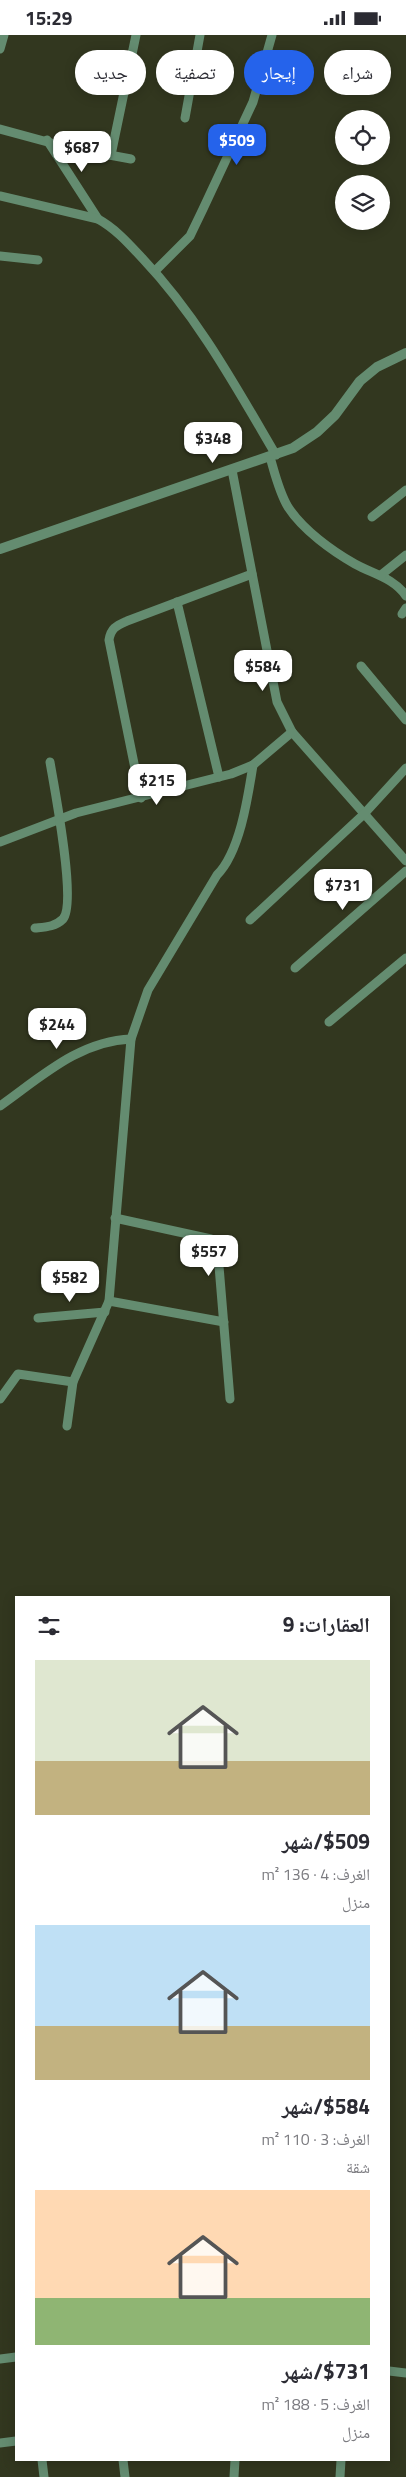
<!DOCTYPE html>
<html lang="ar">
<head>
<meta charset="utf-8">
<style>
  body { margin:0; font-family:"Titillium Web","Noto Naskh Arabic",sans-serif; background:#f2f2f3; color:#2b2b33; direction:rtl; height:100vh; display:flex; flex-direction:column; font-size:19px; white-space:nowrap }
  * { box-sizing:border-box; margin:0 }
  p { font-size:16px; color:#7c7c81 }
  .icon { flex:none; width:28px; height:28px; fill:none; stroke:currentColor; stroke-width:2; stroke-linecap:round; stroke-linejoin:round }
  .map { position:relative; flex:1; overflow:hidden; direction:ltr }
  .sheet { position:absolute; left:15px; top:1561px; width:375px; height:865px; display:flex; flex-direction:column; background:#fff; border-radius:0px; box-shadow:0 2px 12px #0003; direction:rtl }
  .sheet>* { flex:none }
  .guide { position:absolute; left:15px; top:15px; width:376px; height:45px; direction:rtl; display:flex; gap:10px }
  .tools { position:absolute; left:335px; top:75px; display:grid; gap:10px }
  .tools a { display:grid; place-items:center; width:55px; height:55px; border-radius:50%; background:#fff; box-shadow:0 2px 12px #0003; font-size:25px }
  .price { position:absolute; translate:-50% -42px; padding:0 11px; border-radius:10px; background:#fff; color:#222; font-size:16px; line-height:32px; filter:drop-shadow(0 1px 2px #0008) }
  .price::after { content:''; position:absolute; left:50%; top:30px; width:15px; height:11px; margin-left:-8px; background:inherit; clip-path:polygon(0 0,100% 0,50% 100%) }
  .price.current { background:#2563eb; color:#fff }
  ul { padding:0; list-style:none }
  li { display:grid; align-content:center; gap:10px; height:265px; padding:0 20px }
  li span { display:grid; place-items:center; height:155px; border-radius:0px; color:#555 }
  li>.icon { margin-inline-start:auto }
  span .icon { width:90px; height:90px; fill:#fffc; stroke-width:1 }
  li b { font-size:21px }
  h2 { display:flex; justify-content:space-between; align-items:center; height:60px; padding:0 20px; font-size:21px }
  .tag { padding:0 18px; border-radius:22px; background:#fff; box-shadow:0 2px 12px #0003; font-size:18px; line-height:45px }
  .tag.current { background:#2563eb; color:#fff }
  .status { display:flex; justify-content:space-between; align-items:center; height:35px; padding:0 25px; background:#fff; direction:ltr }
  .status svg { height:14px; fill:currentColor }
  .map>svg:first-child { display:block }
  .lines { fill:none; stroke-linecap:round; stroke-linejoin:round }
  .minor { stroke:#648c70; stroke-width:9 }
  .tertiary { stroke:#648c70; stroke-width:10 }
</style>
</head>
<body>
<div class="status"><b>15:29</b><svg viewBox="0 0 49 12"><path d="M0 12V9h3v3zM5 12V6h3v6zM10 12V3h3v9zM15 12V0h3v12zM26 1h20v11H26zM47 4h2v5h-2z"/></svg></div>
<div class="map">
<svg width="406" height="2442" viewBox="0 0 406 2442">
  <rect width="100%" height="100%" fill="#32371f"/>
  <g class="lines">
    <g class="minor">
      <path d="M 0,14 L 4,0"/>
      <path d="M 185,83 L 200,0"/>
      <path d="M 0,94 L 66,112 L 131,124"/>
      <path d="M 47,105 L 98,184"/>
      <path d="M 111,120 L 136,0"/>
      <path d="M 0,161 L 98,184 C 116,194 129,209 143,224 C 198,282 236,352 276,420"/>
      <path d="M 0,221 L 38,225"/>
      <path d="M 155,236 L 190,201 L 203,174 L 253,67 L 272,0"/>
      <path d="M 270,422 C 275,439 279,457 288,472 C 303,495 332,516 355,529 C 373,539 394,543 406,561"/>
      <path d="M 232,435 L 277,667 L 292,697 L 406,826"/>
      <path d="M 372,482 L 406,455"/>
      <path d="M 381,540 L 406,520"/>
      <path d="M 177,567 L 219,742"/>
      <path d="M 402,579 L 406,573"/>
      <path d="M 361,631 L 406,685"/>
      <path d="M 141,763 L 109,605 C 111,593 116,591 127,586 L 252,539"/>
      <path d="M 0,807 L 76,778 L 231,739 L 253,730 L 292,697"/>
      <path d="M 250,885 L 364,779 L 406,733"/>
      <path d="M 35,893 C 45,892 55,892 63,884 C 77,868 54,751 50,727"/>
      <path d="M 295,933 L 406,836"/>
      <path d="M 329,987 L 406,923"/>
      <path d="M 0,1071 C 41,1042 79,1006 131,1004"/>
      <path d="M 115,1183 L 211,1204 L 217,1207 L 230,1364"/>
      <path d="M 109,1266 L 224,1287"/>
      <path d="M 38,1283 L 105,1277"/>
      <path d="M 0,1364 L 18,1339 L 73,1347"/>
      <path d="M 67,1391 L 73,1347 L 109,1266 L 131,1004 L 148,955 L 217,840 C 240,817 248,762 253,730"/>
      <path d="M 0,2324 L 16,2322"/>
      <path d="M 389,2336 L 406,2338"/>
      <path d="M 0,2408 L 16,2406"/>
      <path d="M 42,2425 L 44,2442"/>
      <path d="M 123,2425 L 125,2442"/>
      <path d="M 234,2442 L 235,2425"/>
      <path d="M 340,2442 L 341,2425"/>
    </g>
    <path class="tertiary" d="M 0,514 L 293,413 L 317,397 L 335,380 L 360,346 L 377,332 L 406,318"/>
  </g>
</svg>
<div class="tools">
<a><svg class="icon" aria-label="locate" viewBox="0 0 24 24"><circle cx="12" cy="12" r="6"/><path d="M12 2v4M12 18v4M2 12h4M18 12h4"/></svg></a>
<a><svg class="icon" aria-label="layers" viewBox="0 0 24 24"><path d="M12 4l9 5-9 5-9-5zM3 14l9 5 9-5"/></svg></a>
</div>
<b class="price current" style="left:237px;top:131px">$509</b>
<b class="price" style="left:82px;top:138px">$687</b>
<b class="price" style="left:213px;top:429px">$348</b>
<b class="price" style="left:263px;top:657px">$584</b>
<b class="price" style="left:157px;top:771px">$215</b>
<b class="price" style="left:343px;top:876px">$731</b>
<b class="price" style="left:57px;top:1015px">$244</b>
<b class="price" style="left:209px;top:1242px">$557</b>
<b class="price" style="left:70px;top:1268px">$582</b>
<div class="guide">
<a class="tag">شراء</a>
<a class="tag current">إيجار</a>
<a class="tag">تصفية</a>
<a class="tag">جديد</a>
</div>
<section class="sheet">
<h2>العقارات: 9<svg class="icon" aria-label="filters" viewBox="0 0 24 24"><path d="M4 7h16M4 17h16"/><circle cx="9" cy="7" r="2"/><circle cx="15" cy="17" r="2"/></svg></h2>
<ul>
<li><span style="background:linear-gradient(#dfe7d0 65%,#c2b280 0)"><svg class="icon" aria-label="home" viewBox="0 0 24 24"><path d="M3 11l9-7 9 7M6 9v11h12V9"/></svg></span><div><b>$509/شهر</b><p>الغرف: 4 · 136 m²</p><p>منزل</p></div></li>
<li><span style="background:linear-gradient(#bfe0f5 65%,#c2b280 0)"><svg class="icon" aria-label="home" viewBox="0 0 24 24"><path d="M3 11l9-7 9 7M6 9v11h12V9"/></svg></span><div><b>$584/شهر</b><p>الغرف: 3 · 110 m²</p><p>شقة</p></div></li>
<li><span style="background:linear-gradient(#ffd9b3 70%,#8fb573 0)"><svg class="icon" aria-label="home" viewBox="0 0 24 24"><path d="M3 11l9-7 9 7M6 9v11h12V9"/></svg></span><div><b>$731/شهر</b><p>الغرف: 5 · 188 m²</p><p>منزل</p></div></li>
</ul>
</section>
</div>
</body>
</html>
